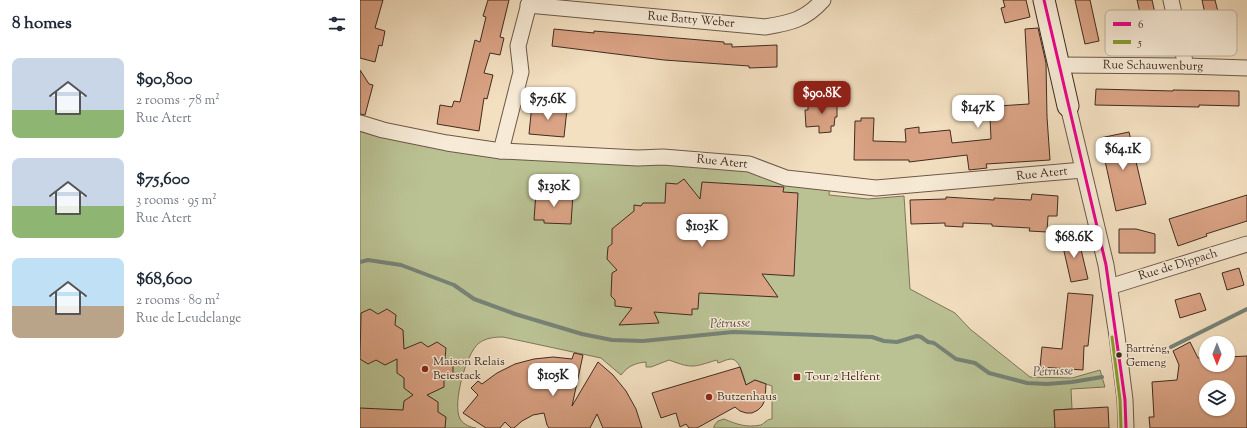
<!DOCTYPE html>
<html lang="en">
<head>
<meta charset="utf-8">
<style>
  body { margin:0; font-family:"Sorts Mill Goudy",serif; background:#f6f6f7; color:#1f2937; height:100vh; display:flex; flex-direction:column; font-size:15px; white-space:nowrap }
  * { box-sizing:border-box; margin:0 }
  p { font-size:13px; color:#747a83 }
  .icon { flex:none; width:22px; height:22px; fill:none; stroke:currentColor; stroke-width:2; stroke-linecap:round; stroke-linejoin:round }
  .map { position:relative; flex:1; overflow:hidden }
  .panel { display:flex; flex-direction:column; background:#fff; width:360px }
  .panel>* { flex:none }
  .needle { width:26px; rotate:180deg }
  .buttons { position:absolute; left:839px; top:336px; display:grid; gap:8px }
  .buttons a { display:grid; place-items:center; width:36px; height:36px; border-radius:50%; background:#fff; box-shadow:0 1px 3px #0004; font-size:20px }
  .price { position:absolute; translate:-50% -34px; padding:0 9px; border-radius:8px; background:#fff; color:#222; font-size:13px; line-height:26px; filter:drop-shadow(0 1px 2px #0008) }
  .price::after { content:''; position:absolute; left:50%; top:24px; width:12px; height:9px; margin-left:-6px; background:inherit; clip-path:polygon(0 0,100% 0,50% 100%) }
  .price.on { background:#8f2418; color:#fff }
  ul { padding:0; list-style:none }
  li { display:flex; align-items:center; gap:12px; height:100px; padding:0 12px }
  li span { display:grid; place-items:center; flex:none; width:112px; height:80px; border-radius:8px; color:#555 }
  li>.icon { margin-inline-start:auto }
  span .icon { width:48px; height:48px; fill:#fffc; stroke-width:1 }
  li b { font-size:17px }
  h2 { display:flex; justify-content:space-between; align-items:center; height:48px; padding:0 12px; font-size:17px }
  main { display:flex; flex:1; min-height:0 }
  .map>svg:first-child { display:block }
  .green { fill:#bac294; stroke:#7e765a }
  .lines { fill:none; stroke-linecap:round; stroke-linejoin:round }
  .stream { stroke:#778377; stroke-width:4 }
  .building { fill:#daa385; stroke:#412b20; fill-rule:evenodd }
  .street-casing { stroke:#6e5848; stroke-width:17 }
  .secondary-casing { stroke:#412b20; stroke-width:23 }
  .street { stroke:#f7ebd7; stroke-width:15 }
  .secondary { stroke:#f7ebd7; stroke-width:21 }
  .bus-1-casing { stroke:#f7ebd7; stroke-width:6 }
  .bus-2-casing { stroke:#f7ebd7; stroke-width:6 }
  .bus-1 { stroke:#ed028c; stroke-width:3 }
  .bus-2 { stroke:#889d32; stroke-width:3 }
  .bus-dot { fill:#412b20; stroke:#f7ebd7; stroke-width:1.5 }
  .poi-dot { fill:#8f2418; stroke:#f7ebd7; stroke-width:1.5 }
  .labels { text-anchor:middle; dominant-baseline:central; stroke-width:3; stroke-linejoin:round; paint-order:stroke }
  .bus-label { font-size:11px; fill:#412b20; stroke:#f7ebd7; text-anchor:start }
  .street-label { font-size:12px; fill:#412b20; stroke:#f7ebd7 }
  .poi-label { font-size:12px; fill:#412b20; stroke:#f7ebd7; text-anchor:start }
  .water-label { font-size:13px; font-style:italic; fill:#585044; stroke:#f7ebd7 }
  .key { fill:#f7ebd7; stroke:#c0b1a0; stroke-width:1 }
  .key-label { font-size:11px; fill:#412b20 }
</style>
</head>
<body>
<main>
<section class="panel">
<h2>8 homes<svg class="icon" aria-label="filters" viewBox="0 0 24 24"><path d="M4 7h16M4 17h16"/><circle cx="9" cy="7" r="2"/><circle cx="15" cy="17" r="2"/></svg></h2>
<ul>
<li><span style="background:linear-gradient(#c9d6e8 65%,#8fb573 0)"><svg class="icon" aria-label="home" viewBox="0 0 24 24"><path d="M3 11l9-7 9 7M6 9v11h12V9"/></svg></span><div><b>$90,800</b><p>2 rooms · 78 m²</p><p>Rue Atert</p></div></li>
<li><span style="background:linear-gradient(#c9d6e8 60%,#8fb573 0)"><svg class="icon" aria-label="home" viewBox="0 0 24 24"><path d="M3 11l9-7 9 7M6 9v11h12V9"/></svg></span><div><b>$75,600</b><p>3 rooms · 95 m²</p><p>Rue Atert</p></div></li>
<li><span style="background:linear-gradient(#bfe0f5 60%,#b9a48a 0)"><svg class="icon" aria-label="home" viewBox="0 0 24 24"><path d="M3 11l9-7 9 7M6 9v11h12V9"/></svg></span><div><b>$68,600</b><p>2 rooms · 80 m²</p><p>Rue de Leudelange</p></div></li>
</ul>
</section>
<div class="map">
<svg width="887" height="428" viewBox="0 0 887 428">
  <rect width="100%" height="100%" fill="#f3e0c1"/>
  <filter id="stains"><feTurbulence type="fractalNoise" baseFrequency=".005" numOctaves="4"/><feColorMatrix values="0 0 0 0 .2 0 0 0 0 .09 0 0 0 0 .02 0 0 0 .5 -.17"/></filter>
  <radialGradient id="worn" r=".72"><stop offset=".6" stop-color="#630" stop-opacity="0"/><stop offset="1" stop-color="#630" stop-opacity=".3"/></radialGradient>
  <path class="green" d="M 0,123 L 87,143 L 303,157 L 470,184 L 469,195 L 508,199 L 544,196 L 550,289 L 595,313 L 610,329 L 670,377 L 712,378 L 740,370 L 745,387 L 711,389 L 712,409 L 694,410 L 695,428 L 354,428 L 354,426 L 358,421 L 364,419 C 376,424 386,428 401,425 C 405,423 407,419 412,419 L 412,386 L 395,380 L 386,385 C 384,378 380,359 371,359 C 367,359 362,362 358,363 L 357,360 C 333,367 333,369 309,360 L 291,367 L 286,367 L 286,362 C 275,363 268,366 261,375 L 241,358 L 143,337 C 134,337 126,338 119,343 C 106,353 92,404 100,419 C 104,425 110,427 116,428 L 0,428 Z"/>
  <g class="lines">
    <g class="stream">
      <path d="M 0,262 L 8,260 L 41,265 L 94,285 L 114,299 L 155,314 L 222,334 L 252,340 L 283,341 L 373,332 L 512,337 L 524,341 L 537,342 L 557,336 L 561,337 L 568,342 L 574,343 L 596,359 L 615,363 L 629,373 L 667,383 L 687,384 L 712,382 L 742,377"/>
      <path d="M 811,347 L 887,309"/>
    </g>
  </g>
  <g class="building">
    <path d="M 0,0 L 23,0 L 15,28 L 25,31 L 22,46 L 19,45 L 15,62 L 0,58 Z"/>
    <path d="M 128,0 L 149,0 L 140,37 L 144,38 L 140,55 L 130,53 L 124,73 L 133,75 L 127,99 L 124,98 L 119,131 L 77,124 L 80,105 L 92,107 L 94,101 L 100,102 L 115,40 L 120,42 L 126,17 L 123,16 Z"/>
    <path d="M 643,0 L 666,0 L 670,17 L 645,23 L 641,8 L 645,7 Z"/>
    <path d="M 715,0 L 730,0 L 739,41 L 725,44 Z"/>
    <path d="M 777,0 L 792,0 L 801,40 L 784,44 L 778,18 L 781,17 Z"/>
    <path d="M 842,0 L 855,0 L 866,43 L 852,47 Z"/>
    <path d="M 678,28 L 686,63 L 687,117 L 690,160 L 626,164 L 627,168 L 609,170 L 607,155 L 549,162 L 549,160 L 494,160 L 495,121 L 501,121 L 501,118 L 514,118 L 513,141 L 546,142 L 545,129 L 559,127 L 559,133 L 590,130 L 592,143 L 631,139 L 630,117 L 638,117 L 638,106 L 669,104 L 665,29 Z"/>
    <path d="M 194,29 L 234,33 L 234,31 L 258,33 L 364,42 L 364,44 L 372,44 L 372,47 L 417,45 L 417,67 L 389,68 L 389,66 L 304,60 L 192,46 Z"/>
    <path d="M 0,70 L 9,84 L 13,85 L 5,115 L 0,114 Z"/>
    <path d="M 736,89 L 813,91 L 813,90 L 879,91 L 879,106 L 839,105 L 839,107 L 735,105 Z"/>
    <path d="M 465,100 L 477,100 L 477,117 L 475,117 L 474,126 L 471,126 L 471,132 L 459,133 L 459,126 L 446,127 L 445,110 L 448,110 L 448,101 L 465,101 Z"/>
    <path d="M 172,104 L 182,104 L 191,107 L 207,109 L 204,137 L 169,134 Z"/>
    <path d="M 769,132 L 786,204 L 756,211 L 740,138 Z"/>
    <path d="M 324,179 L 340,199 L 342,182 L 424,187 L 423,192 L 438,193 L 434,276 L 402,274 L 418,297 L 339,293 L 338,309 L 332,309 L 332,315 L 294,312 L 299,323 L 259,325 L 272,308 L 255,306 L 255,300 L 251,296 L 252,273 L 257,270 L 247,259 L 248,247 L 252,244 L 252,229 L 274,211 L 274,205 L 281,206 L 283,203 L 305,203 L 306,183 L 317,184 Z"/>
    <path d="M 176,192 L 213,194 L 211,224 L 184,223 L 184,220 L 174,220 Z"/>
    <path d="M 672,194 L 698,196 L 697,216 L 688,216 L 687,232 L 669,231 L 670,228 L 632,226 L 632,224 L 603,223 L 603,227 L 585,226 L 585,223 L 551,224 L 550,200 L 586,199 L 586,197 L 634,200 L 634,198 L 671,200 Z"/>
    <path d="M 887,195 L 887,221 L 846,234 L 847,236 L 818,246 L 809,219 Z"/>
    <path d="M 759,229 L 776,229 L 795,234 L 795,253 L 759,253 Z"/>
    <path d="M 714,235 L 716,242 L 719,241 L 728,279 L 711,282 L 701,238 Z"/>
    <path d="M 879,268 L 884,285 L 867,290 L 862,273 Z"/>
    <path d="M 708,293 L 733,295 L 728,346 L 724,346 L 723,370 L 680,367 L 682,347 L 702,349 Z"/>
    <path d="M 840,293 L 846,310 L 820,318 L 815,300 Z"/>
    <path d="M 10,309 L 18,314 L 27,309 L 36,315 L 35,325 L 43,330 L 44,349 L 61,342 L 68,347 L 77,342 L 86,348 L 85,358 L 93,363 L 93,373 L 84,377 L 84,387 L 67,395 L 78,402 L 78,412 L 86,417 L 85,428 L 0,428 L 0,408 L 43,410 L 44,401 L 53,395 L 44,388 L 44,378 L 37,373 L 37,359 L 25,365 L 16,360 L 8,364 L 0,359 L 1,313 Z"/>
    <path d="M 830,342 L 838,358 L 846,358 L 846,365 L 868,365 L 868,357 L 887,356 L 887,428 L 790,428 L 789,417 L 794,417 L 792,382 L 817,380 L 819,365 L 813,351 ZM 846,387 L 868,387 L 868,409 L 846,409 Z"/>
    <path d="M 214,353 L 223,355 L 212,406 L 238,362 L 253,375 L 266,391 L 276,409 L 282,428 L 243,428 L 237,414 L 230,428 L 189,428 L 187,425 L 184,413 L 173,415 L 162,421 L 154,428 L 151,428 L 145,422 L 140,428 L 126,428 L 103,413 L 118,395 L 111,388 L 118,381 L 122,384 L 137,373 L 155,364 L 174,359 L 193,357 L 212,359 Z"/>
    <path d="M 380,367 L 386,385 L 395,380 L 406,384 L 405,400 L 402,406 L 398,410 L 392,413 L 386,413 L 380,411 L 375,407 L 337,428 L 329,428 L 326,424 L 320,427 L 316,413 L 301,418 L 292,393 Z"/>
    <path d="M 748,407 L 749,428 L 695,428 L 694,410 Z"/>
  </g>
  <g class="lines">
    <defs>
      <g id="street">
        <path d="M 811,0 L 826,66"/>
        <path d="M 168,5 L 405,27 C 430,23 445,20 463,0"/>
        <path d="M 699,65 L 826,66 L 887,68"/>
        <path d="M 708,106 L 746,265 L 757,336 L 765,400 L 766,428"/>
        <path d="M 0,123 L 23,130 L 87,143 L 141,151 L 278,158 L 303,157 L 389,164 L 426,178 L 516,188 L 723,170"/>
        <path d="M 141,151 L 161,72 L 158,46 L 170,0"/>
        <path d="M 749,287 L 887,244"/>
      </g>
      <path id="secondary" d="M 684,0 L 708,106"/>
    </defs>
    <use href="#street" class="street-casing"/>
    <use href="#secondary" class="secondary-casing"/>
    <use href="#street" class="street"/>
    <use href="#secondary" class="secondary"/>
    <defs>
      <path id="bus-1" d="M 684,0 L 746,265 L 765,400 L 766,428"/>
      <path id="bus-2" d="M 752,337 L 760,400 L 761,428"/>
    </defs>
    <use href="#bus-1" class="bus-1-casing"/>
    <use href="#bus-2" class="bus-2-casing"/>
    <use href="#bus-1" class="bus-1"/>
    <use href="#bus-2" class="bus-2"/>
  </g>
  <circle class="bus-dot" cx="759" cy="355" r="3.5"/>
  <g class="poi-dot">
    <circle cx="65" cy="369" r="4"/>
    <rect x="433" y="373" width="8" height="8" rx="2"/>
    <circle cx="349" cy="397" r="4"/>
  </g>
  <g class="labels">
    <g class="bus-label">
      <text x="766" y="349">Bartréng,<tspan x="766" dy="14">Gemeng</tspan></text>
    </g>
    <g class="street-label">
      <text transform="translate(331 20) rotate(5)">Rue Batty Weber</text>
      <text transform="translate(793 66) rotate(1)">Rue Schauwenburg</text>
      <text transform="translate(362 162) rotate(6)">Rue Atert</text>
      <text transform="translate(682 174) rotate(-6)">Rue Atert</text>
      <text transform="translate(818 265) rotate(-17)">Rue de Dippach</text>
    </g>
    <g class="poi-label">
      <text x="73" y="362">Maison Relais<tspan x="73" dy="14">Beiestack</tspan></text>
      <text x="445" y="377">Tour 2 Helfent</text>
      <text x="357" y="397">Butzenhaus</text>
    </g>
    <g class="water-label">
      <text transform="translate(370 324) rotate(-2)">Pétrusse</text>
      <text transform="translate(693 372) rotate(-2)">Pétrusse</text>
    </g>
  </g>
  <rect x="745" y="10" width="132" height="46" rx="6" class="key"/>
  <rect x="753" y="22" width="18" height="4" fill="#ed028c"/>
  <rect x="753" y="40" width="18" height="4" fill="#889d32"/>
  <g class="key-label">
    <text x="778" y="28">6</text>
    <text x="778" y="46">5</text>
  </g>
  <rect width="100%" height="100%" filter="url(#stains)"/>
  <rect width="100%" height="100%" fill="url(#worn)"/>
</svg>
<div class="buttons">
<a><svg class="needle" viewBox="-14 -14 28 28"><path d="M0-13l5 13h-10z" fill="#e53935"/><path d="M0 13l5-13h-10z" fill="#747a83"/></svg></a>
<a><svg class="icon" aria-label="layers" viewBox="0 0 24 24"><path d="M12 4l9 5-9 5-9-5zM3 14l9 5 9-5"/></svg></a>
</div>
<b class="price on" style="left:462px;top:115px">$90.8K</b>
<b class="price" style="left:188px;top:121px">$75.6K</b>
<b class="price" style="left:618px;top:129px">$147K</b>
<b class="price" style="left:763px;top:171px">$64.1K</b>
<b class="price" style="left:194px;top:208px">$130K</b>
<b class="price" style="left:342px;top:248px">$103K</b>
<b class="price" style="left:714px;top:259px">$68.6K</b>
<b class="price" style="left:193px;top:397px">$105K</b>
</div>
</main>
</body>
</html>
